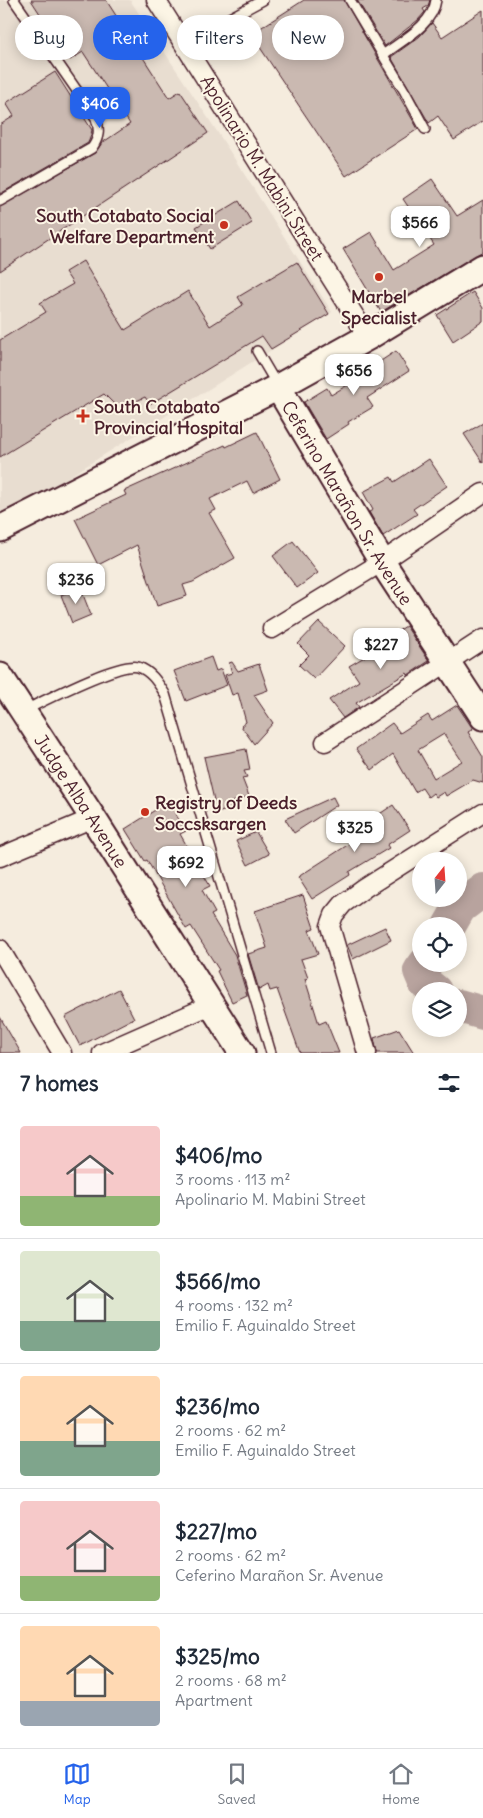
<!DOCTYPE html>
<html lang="en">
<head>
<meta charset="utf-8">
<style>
  body { margin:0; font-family:Delius,sans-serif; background:#f6f6f7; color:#1f2937; height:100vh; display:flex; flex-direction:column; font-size:19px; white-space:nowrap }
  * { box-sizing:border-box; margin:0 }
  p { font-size:16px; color:#747a83 }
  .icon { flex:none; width:28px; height:28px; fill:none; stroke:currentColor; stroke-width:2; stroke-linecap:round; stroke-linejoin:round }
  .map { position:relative; height:1053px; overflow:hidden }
  .side { display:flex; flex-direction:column; background:#fff; flex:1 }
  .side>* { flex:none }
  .banner { position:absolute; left:15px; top:15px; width:454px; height:45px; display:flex; gap:10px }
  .needle { width:32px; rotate:17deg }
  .fabs { position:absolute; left:412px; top:852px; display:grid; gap:10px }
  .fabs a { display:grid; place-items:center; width:55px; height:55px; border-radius:50%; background:#fff; box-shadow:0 2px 12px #0003; font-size:25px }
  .price { position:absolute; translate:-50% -42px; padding:0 11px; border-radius:10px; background:#fff; color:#222; font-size:16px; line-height:32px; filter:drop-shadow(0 1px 2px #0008) }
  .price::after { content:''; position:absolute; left:50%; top:30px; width:15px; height:11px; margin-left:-8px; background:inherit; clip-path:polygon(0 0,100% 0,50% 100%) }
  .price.selected { background:#2563eb; color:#fff }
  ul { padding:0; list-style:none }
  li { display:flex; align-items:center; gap:15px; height:125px; padding:0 20px }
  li+li { border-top:1px solid #e0e1e3 }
  li span { display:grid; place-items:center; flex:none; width:140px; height:100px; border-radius:5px; color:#555 }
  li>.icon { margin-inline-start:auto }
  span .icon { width:60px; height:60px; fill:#fffc; stroke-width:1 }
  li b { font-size:21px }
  h2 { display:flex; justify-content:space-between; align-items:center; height:60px; padding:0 20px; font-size:21px }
  .chip { padding:0 18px; border-radius:22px; background:#fff; box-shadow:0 2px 12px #0003; font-size:18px; line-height:45px }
  .chip.selected { background:#2563eb; color:#fff }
  .menu { display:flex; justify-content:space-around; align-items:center; height:70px; border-top:1px solid #e0e1e3; background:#fff; font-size:14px; color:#747a83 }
  .menu a { display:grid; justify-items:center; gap:2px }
  .menu .selected { color:#2563eb }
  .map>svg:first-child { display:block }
  .built { fill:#e8ddd0 }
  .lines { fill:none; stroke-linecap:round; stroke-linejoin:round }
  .river { stroke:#b8a39e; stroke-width:34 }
  .building { fill:#cab9b1; stroke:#4a1f2b; fill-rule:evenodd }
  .lane-casing { stroke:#4a1f2b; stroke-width:12 }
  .street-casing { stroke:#4a1f2b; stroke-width:21 }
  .secondary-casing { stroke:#4a1f2b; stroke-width:29 }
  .lane { stroke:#fcf5e5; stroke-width:9 }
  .street { stroke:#fcf5e5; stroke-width:18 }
  .secondary { stroke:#fcf5e5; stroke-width:25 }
  .poi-dot { fill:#c8321e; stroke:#fcf5e5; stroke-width:2 }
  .labels { text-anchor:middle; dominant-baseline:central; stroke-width:4; stroke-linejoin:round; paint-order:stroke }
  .street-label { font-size:18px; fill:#4a1f2b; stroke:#fcf5e5 }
  .poi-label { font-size:18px; font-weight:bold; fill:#4a1f2b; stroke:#fcf5e5; text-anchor:start }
</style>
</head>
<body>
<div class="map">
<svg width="483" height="1053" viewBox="0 0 483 1053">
  <rect width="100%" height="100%" fill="#f5ecde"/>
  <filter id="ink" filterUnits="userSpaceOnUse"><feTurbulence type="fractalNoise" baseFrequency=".02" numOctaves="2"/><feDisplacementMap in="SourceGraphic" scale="10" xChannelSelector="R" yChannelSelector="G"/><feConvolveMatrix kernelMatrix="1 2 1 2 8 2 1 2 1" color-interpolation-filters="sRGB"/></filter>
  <g filter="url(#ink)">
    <path class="built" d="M 0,0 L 130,0 L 220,136 L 332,312 L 0,520 Z"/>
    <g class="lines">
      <g class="river">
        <path d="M 449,926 L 460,907 L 483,890"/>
        <path d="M 425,964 L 420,971 L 425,983 L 435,991"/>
        <path d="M 459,1006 L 483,1013"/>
      </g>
    </g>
    <g class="building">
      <path d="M 31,0 L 106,0 L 169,98 L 180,91 L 208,133 L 0,271 L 0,207 L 95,153 L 102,143 L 130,124 L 83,52 L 70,60 Z"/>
      <path d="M 304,0 L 344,0 L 418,129 L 346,176 L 251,34 Z"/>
      <path d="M 357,0 L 430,0 L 428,6 L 423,9 L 425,12 L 418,20 L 385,46 Z"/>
      <path d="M 483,10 L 483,121 L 454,140 L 438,116 L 429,123 L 391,57 L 419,37 L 432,23 L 442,37 Z"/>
      <path d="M 55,72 L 92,130 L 90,138 L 88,143 L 0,194 L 0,125 L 14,116 L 6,103 Z"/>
      <path d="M 432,179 L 457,216 L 483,200 L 483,251 L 381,312 L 343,249 L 371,232 L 394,270 L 434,245 L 403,199 Z"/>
      <path d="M 239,201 L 252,223 L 210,249 L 196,227 Z"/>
      <path d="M 83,261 L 125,330 L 188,291 L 210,326 L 243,305 L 238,297 L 297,262 L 329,314 L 271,349 L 262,336 L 150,404 L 145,397 L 126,406 L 120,406 L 113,403 L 104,394 L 0,457 L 0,340 L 46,312 L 40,303 L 73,284 L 65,272 Z"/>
      <path d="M 473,292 L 483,308 L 483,321 L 453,341 L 437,315 Z"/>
      <path d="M 396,351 L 409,371 L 367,398 L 373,407 L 348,422 L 349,424 L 326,439 L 304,402 L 327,388 L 331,395 L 359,378 L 358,376 Z"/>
      <path d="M 483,423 L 483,463 L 464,434 Z"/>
      <path d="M 257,432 L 280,479 L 253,493 L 247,481 L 210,499 L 216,510 L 209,513 L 235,558 L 193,582 L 183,585 L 187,596 L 157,606 L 137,545 L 98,565 L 75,519 L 126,495 L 124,491 L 225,445 L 226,447 Z"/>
      <path d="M 429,459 L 447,486 L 413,509 L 417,514 L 383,536 L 369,512 L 373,510 L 363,492 L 391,477 L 394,482 Z"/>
      <path d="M 293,541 L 318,573 L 297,588 L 273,556 Z"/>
      <path d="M 80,587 L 91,615 L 72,623 L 61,595 Z"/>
      <path d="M 319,622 L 345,646 L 314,679 L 299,665 L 309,655 L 298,644 Z"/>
      <path d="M 406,626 L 429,661 L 408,675 L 407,673 L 356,703 L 359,707 L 343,718 L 329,700 L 359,681 L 349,666 L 388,643 L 385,639 Z"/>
      <path d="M 211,657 L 216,671 L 221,669 L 227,685 L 186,701 L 174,671 Z"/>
      <path d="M 232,662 L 238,671 L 259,664 L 268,690 L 254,695 L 273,723 L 254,744 L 241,726 L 246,722 L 238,693 L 232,695 L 225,675 L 232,673 L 229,663 Z"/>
      <path d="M 457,705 L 473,729 L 468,732 L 483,757 L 483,783 L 473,780 L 446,796 L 444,792 L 436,797 L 433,793 L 428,797 L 422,788 L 415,792 L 393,754 L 372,770 L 356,749 L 392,723 L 400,733 L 428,715 L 432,721 ZM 444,734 L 462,761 L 434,778 L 418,750 Z"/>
      <path d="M 246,749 L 250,770 L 244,771 L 247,777 L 242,778 L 249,796 L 232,802 L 234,808 L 217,813 L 204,757 Z"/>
      <path d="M 333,797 L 337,805 L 294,833 L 285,819 Z"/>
      <path d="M 168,802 L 186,831 L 180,834 L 210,886 L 202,890 L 215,913 L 211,915 L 235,955 L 247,995 L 232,1002 L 217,971 L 219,970 L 191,926 L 186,929 L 147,860 L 145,861 L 125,829 Z"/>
      <path d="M 393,805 L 410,830 L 387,845 L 389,848 L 349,872 L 350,875 L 312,899 L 298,877 L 377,826 L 372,819 Z"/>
      <path d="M 256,832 L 269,854 L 248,865 L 236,841 Z"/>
      <path d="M 303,895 L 314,928 L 309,930 L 318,954 L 301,959 L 308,978 L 305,979 L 319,1024 L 326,1021 L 339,1053 L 300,1053 L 277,989 L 270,991 L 268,985 L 259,990 L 248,954 L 267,948 L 255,911 Z"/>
      <path d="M 385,927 L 391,940 L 353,959 L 347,945 Z"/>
      <path d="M 119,989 L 134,1018 L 80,1046 L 65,1017 Z"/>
      <path d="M 0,1017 L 21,1053 L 0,1053 Z"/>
      <path d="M 399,1029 L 414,1053 L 377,1053 L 374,1038 Z"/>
    </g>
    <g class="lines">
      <defs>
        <g id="lane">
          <path d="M 350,0 L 405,92 L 425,129"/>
          <path d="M 183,43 L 263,0"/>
          <path d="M 383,55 C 401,41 433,25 436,0"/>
          <path d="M 0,201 L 92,148 C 99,138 100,130 96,118 L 14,0"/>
          <path d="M 257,351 L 277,385"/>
          <path d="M 25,710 C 46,700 118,662 138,667 C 151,671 158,683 165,694 L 271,1053"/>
        </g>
        <g id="street">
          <path d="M 156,0 L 368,337"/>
          <path d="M 272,629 L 382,562 L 483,493"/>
          <path d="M 325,742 L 483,639"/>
          <path d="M 0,857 L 93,818"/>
          <path d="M 0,949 L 62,1053"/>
          <path d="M 102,1053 L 211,1005"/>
          <path d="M 367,1053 L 330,926 L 334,915 L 343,904 L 365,888 L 483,813"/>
        </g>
        <g id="secondary">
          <path id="s1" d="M 278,387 L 382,562 L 483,717"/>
          <path d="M 0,529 L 278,387 L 368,337 L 483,267"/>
          <path id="s2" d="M 0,676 L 93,818 L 242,1053"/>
        </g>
      </defs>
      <use href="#lane" class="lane-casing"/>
      <use href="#street" class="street-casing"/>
      <use href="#secondary" class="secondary-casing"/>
      <use href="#lane" class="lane"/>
      <use href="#street" class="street"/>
      <use href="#secondary" class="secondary"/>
    </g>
  </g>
  <g class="poi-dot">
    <circle cx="224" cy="225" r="5"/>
    <circle cx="379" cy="277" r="5"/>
    <path d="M80.5 408.5h5v5h5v5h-5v5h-5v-5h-5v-5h5z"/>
    <circle cx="145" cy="812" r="5"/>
  </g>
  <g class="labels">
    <g class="street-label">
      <text transform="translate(262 168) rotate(58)">Apolinario M. Mabini Street</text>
      <text stroke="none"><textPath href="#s1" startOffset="135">Ceferino Marañon Sr. Avenue</textPath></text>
      <text stroke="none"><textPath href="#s2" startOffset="149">Judge Alba Avenue</textPath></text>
    </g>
    <g class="poi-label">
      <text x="214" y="215" text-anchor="end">South Cotabato Social<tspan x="214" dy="21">Welfare Department</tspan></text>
      <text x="379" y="296" text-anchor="middle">Marbel<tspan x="379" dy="21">Specialist</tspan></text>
      <text x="94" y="406">South Cotabato<tspan x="94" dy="21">Provincial Hospital</tspan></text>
      <text x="155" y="802">Registry of Deeds<tspan x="155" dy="21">Soccsksargen</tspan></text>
    </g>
  </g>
</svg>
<div class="fabs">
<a><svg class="needle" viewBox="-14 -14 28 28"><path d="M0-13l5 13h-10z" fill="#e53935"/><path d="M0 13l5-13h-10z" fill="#747a83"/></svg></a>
<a><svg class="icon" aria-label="locate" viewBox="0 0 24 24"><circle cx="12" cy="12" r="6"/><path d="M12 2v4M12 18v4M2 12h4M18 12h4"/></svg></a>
<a><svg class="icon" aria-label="layers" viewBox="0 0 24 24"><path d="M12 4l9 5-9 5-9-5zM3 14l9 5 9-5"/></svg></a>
</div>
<b class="price selected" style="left:100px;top:129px">$406</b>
<b class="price" style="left:420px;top:248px">$566</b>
<b class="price" style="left:354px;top:396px">$656</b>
<b class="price" style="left:76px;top:605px">$236</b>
<b class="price" style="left:381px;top:670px">$227</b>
<b class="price" style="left:355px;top:853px">$325</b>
<b class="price" style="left:186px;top:888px">$692</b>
<div class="banner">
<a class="chip">Buy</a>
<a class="chip selected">Rent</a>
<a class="chip">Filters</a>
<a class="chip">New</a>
</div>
</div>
<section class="side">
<h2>7 homes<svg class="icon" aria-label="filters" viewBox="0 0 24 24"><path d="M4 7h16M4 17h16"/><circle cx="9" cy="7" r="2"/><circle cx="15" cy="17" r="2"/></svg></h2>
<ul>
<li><span style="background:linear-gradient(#f6c9c9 70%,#8fb573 0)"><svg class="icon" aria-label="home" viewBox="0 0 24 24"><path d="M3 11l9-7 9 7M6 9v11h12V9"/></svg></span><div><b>$406/mo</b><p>3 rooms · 113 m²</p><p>Apolinario M. Mabini Street</p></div></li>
<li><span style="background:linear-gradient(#dfe7d0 70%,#7fa58c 0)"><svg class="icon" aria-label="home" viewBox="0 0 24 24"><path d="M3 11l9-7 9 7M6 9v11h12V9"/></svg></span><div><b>$566/mo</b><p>4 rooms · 132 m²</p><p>Emilio F. Aguinaldo Street</p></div></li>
<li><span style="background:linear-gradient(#ffd9b3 65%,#7fa58c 0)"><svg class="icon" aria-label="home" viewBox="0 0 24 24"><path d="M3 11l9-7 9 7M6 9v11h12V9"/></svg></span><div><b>$236/mo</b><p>2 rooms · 62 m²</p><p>Emilio F. Aguinaldo Street</p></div></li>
<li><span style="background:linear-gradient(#f6c9c9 75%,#8fb573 0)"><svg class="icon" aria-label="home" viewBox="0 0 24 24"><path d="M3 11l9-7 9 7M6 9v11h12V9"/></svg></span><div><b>$227/mo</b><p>2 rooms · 62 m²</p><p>Ceferino Marañon Sr. Avenue</p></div></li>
<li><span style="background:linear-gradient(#ffd9b3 75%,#9aa5b1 0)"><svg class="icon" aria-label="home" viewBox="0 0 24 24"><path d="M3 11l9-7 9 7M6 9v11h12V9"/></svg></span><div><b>$325/mo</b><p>2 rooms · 68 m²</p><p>Apartment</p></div></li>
</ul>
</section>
<nav class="menu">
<a class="selected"><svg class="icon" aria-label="map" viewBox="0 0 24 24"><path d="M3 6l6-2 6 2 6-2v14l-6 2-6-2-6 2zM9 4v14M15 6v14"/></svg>Map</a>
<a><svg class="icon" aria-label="saved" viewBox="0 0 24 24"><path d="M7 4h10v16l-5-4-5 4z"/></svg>Saved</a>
<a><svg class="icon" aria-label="home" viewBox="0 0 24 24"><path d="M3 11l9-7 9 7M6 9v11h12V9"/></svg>Home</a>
</nav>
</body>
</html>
